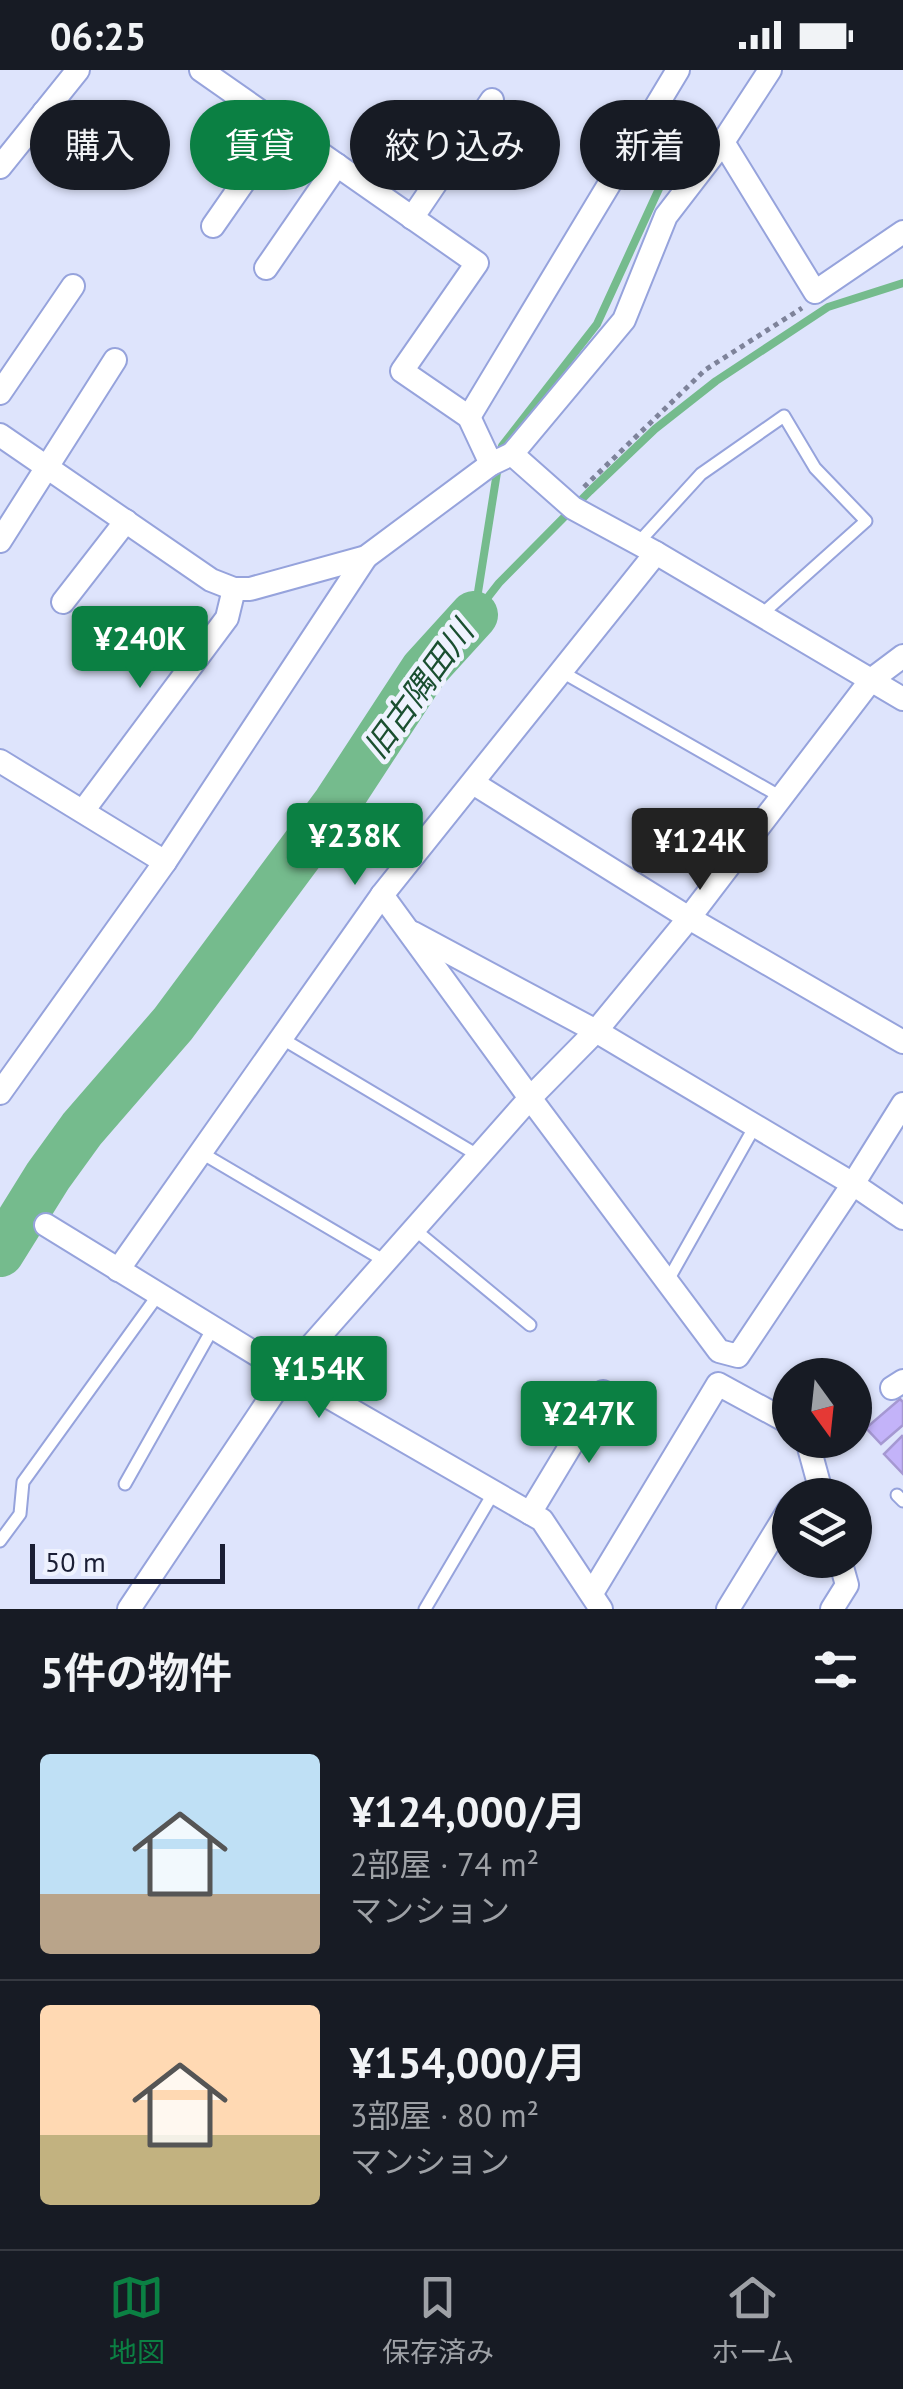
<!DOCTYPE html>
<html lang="ja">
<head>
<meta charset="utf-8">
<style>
  body { margin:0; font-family:"PT Sans","Noto Sans JP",sans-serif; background:#242831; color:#f1f3f6; height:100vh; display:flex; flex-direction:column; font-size:38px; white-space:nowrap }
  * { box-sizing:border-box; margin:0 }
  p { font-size:32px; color:#9ea1a6 }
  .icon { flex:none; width:55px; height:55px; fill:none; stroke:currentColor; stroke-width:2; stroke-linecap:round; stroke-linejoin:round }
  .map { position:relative; height:1539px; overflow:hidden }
  .details { display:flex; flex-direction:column; background:#171b24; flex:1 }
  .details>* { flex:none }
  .top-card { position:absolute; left:30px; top:30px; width:845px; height:90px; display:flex; gap:20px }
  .needle { width:65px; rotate:165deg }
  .controls { position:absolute; left:772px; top:1288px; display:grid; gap:20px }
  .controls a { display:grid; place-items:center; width:100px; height:100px; border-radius:50%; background:#171b24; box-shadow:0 2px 8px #0004; font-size:50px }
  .scale { position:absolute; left:30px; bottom:25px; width:195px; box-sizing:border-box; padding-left:10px; border:5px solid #1a1e34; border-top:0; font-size:28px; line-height:35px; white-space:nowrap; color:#1a1e34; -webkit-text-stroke:8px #eef2fe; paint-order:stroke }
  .price { position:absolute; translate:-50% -85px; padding:0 22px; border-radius:10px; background:#0b8043; color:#fff; font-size:32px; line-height:65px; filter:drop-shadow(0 2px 5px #0008) }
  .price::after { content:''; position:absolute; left:50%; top:60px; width:30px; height:22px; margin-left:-15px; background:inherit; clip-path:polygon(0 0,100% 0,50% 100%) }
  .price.active { background:#222; color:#fff }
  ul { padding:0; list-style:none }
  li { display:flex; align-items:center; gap:30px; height:250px; padding:0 40px }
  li+li { border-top:2px solid #363941 }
  li span { display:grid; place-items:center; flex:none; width:280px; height:200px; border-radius:10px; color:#555 }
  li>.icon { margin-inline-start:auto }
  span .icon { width:120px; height:120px; fill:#fffc; stroke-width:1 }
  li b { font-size:42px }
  h2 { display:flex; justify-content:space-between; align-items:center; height:120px; padding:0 40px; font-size:42px }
  .chip { padding:0 35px; border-radius:45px; background:#171b24; box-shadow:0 2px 8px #0004; font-size:35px; line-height:90px }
  .chip.active { background:#0b8043; color:#fff }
  .status { display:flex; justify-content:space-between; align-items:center; height:70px; padding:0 50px; background:#171b24; direction:ltr }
  .status svg { height:28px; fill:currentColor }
  .tabs { display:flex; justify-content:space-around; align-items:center; height:140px; border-top:2px solid #363941; background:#171b24; font-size:28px; color:#9ea1a6 }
  .tabs a { display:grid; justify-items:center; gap:5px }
  .tabs .active { color:#0b8043 }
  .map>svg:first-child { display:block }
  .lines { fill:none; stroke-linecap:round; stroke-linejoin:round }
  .stream { stroke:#75bb8d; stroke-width:8 }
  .river { stroke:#75bb8d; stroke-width:48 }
  .building { fill:#c3b3f9; stroke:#a598d2; stroke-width:2.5 }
  .service-casing { stroke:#96a3dc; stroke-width:15 }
  .minor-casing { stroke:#96a3dc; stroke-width:26 }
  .path { stroke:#7e839a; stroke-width:5; stroke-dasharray:5 5; stroke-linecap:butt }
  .service { stroke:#fff; stroke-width:11 }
  .minor { stroke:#fff; stroke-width:22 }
  .labels { text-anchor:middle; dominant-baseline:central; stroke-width:9; stroke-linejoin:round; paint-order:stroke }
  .water-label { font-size:32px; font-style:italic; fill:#1a4f30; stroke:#eef2fe }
</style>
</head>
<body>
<div class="status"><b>06:25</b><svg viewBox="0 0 49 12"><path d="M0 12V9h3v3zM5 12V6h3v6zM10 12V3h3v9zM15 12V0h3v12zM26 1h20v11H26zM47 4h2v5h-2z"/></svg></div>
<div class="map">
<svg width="903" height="1539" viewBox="0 0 903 1539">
  <rect width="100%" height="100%" fill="#dee4fc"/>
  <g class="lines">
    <g class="stream">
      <path d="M 500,383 L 502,376 L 597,254 L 674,86"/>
      <path d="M 475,541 L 498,396"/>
      <path d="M 474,545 L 499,513 L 590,421 L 655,359 L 716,311 L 828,237 L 903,213"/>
    </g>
    <path class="river" d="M 0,1183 L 48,1106 L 82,1059 L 173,954 L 337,733 L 424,600 L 474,545"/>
  </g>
  <g class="building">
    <path d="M 900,1329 L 903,1332 L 903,1355 L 881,1374 L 866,1358 Z"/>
    <path d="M 902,1366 L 903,1367 L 903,1404 L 884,1384 Z"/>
  </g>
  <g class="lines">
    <defs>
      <g id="service">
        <path d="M 638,473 L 701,404 L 784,346 L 815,398 L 866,451 L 761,545"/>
        <path d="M 562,602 L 781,727"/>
        <path d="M 281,968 L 479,1086"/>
        <path d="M 200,1082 L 385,1191"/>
        <path d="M 414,1159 L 530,1255"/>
        <path d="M 667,1212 L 755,1056"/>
        <path d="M 125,1414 L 213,1258"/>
        <path d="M 897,1425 L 903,1431"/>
        <path d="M 0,1471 L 20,1444 L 23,1412 L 158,1225"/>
        <path d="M 425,1539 L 494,1422"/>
      </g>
      <g id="minor">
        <path d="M 201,0 L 477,193 L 402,301 L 469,347 L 491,394 L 512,384 L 573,438 L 656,483 L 903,629"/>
        <path d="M 44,42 L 127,103"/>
        <path d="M 723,72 L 815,222 L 903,162"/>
        <path d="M 0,97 L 78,0"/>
        <path d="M 412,148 L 492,30"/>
        <path d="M 213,156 L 282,57"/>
        <path d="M 266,198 L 337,95"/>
        <path d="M 0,323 L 73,216"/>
        <path d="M 469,347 L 678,0"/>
        <path d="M 0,365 L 211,510 L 234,519 L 250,519 L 366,487 L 491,394"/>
        <path d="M 512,384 L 624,250 L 666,146 L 723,72 L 770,0"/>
        <path d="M 0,471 L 115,290"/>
        <path d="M 63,532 L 126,451"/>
        <path d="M 0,691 L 165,792"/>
        <path d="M 473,713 L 689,848 L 903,972"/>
        <path d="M 83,741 L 227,548 L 234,519"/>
        <path d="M 382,825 L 530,1028 L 719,1281 L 738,1286 L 853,1114 L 903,1034"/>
        <path d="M 413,863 L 596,961 L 853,1114 L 903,1148"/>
        <path d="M 0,1023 L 165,792 L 366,487"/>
        <path d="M 46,1155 L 287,1303 L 542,1450 L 601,1539"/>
        <path d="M 118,1200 L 382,825 L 656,483"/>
        <path d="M 892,1318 L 903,1311"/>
        <path d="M 807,1370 L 822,1425"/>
        <path d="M 530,1443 L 603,1322"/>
        <path d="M 592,1523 L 718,1314 L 790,1353"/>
        <path d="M 129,1539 L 287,1303 L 530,1028 L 596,961 L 689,848 L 871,610 L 903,586"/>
        <path d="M 728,1539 L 790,1438"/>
        <path d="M 832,1539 L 847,1515 L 840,1490"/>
      </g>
    </defs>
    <use href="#service" class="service-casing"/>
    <use href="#minor" class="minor-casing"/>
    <path class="path" d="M 584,417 L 705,300 L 802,238"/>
    <use href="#service" class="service"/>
    <use href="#minor" class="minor"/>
  </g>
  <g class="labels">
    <g class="water-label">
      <text transform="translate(418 619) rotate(-54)">旧古隅田川</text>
    </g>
  </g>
</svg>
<div class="controls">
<a><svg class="needle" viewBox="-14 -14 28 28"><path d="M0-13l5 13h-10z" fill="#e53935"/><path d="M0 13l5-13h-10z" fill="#9ea1a6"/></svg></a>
<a><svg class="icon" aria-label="layers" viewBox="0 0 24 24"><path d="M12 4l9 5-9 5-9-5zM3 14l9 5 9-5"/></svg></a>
</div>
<div class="scale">50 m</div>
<b class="price" style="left:140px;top:621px">¥240K</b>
<b class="price" style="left:355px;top:818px">¥238K</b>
<b class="price active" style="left:700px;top:823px">¥124K</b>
<b class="price" style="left:319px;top:1351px">¥154K</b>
<b class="price" style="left:589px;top:1396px">¥247K</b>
<div class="top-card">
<a class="chip">購入</a>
<a class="chip active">賃貸</a>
<a class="chip">絞り込み</a>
<a class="chip">新着</a>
</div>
</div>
<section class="details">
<h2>5件の物件<svg class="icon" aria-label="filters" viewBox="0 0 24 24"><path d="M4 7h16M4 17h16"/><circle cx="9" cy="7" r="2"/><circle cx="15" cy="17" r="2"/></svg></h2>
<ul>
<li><span style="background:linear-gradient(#bfe0f5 70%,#b9a48a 0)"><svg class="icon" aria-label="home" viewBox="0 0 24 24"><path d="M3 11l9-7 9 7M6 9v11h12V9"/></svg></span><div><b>¥124,000/月</b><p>2部屋 · 74 m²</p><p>マンション</p></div></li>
<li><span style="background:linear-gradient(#ffd9b3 65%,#c2b280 0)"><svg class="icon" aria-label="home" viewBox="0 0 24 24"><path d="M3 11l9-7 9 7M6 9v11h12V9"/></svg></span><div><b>¥154,000/月</b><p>3部屋 · 80 m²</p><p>マンション</p></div></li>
</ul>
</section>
<nav class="tabs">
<a class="active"><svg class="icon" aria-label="map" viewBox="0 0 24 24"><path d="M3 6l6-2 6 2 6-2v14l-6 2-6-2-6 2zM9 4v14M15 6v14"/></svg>地図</a>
<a><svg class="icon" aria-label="saved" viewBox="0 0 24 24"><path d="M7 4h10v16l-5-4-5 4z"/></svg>保存済み</a>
<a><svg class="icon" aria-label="home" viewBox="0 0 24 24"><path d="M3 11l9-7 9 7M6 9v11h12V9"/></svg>ホーム</a>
</nav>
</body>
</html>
